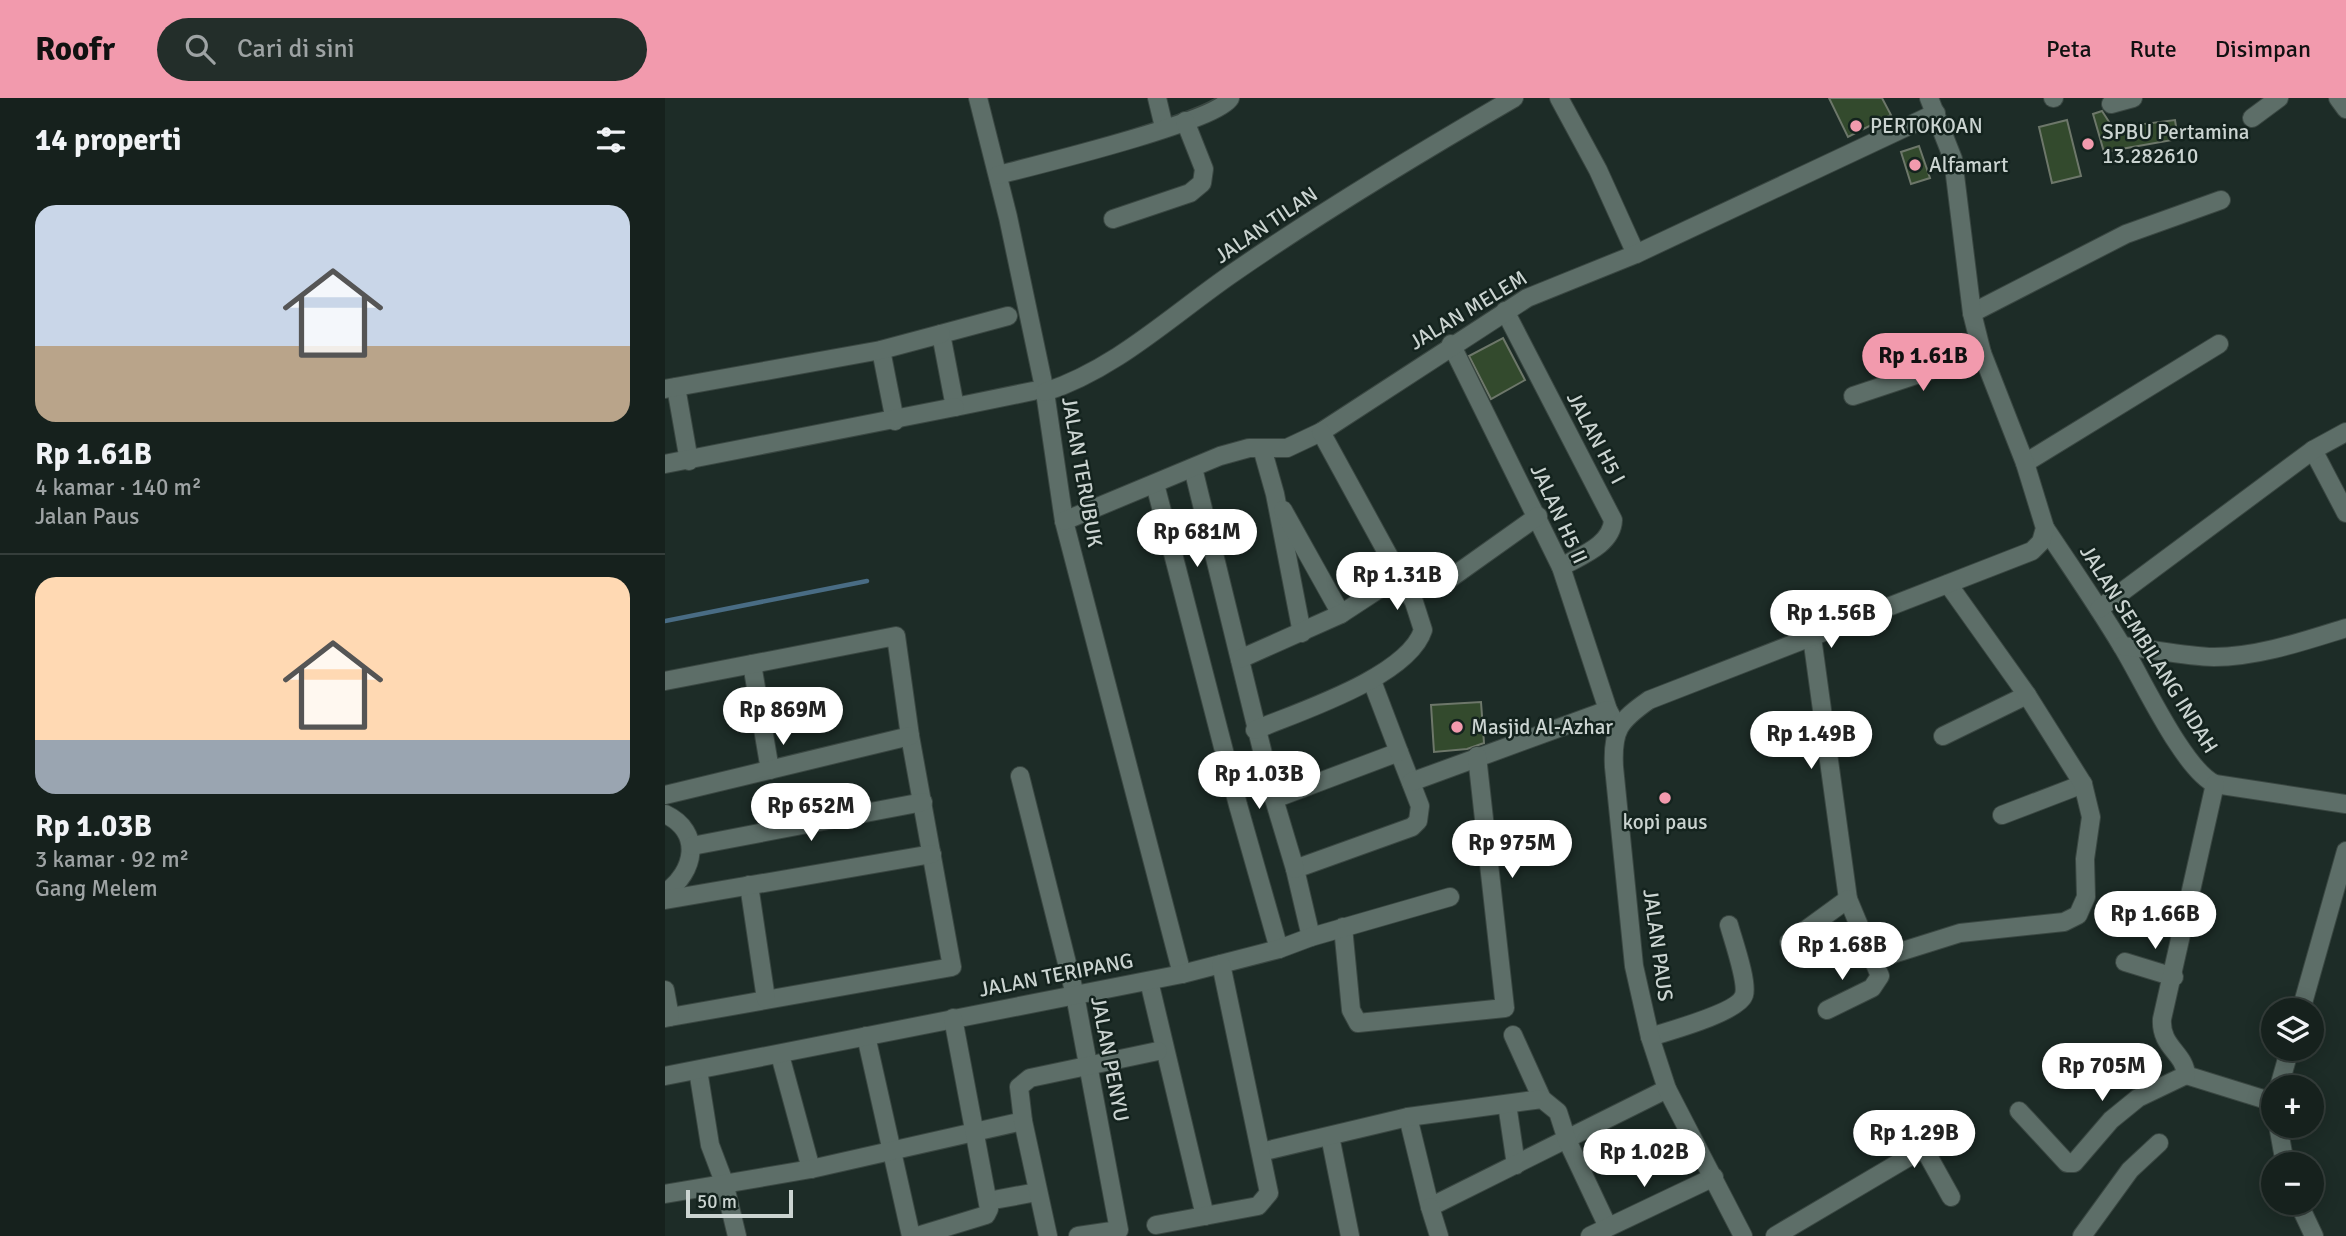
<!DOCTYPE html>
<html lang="id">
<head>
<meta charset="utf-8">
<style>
  body { margin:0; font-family:Signika,sans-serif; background:#232e2a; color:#f1f3f6; height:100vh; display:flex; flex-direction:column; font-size:26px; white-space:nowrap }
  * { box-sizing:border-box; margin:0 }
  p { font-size:23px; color:#9ea3a4 }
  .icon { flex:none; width:38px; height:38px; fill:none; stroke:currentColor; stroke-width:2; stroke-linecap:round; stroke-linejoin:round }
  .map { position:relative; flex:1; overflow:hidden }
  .details { display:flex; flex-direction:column; background:#16211d; width:665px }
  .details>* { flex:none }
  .fabs { position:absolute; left:1596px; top:900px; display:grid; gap:14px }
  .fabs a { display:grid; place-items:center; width:63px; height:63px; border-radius:50%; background:#16211d; box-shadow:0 4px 18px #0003,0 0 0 2px #353e3b; font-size:35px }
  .scale { position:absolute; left:21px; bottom:18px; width:107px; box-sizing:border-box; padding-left:7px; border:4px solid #cbd4d1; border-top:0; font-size:19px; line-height:24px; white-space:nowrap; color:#cbd4d1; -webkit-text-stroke:5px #14231e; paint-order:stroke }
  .price { position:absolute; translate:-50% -60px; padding:0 16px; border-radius:24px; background:#fff; color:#222; font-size:23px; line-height:46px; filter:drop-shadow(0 2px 4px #0008) }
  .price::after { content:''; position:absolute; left:50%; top:42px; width:21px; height:16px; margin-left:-10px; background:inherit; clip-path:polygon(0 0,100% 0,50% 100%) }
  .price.active { background:#f29aad; color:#111 }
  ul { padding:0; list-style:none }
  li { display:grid; align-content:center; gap:14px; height:371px; padding:0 35px }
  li+li { border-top:2px solid #353e3b }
  li span { display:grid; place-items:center; height:217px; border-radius:21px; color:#555 }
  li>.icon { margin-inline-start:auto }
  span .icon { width:126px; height:126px; fill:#fffc; stroke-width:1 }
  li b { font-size:30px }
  h2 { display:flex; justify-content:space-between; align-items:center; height:84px; padding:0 35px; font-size:30px }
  header { display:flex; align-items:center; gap:42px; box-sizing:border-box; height:98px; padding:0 35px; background:#f29aad; color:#111 }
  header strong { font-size:33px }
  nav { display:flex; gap:38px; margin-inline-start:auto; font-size:24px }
  .search { width:490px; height:63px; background:#232e2a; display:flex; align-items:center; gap:18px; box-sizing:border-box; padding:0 24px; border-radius:38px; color:#9ea3a4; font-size:26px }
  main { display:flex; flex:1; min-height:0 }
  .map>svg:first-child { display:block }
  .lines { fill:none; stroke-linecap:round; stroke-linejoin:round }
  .stream { stroke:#496c84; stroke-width:4.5 }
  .building { fill:#334a2d; stroke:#6d776a; stroke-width:2 }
  .minor-casing { stroke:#3a4742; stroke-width:20 }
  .secondary-casing { stroke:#3a4742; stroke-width:20 }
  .minor { stroke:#5d6e68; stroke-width:18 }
  .secondary { stroke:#5d6e68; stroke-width:18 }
  .poi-dot { fill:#f29aad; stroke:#14231e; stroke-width:2.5 }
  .labels { text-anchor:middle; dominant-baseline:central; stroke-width:5; stroke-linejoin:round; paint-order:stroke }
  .poi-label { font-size:21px; fill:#cbd4d1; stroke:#14231e; text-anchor:start }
  .street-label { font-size:21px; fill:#cbd4d1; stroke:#14231e }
</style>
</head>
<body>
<header>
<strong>Roofr</strong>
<div class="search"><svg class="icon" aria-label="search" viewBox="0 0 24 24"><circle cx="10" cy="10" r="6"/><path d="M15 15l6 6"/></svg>Cari di sini</div>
<nav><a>Peta</a><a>Rute</a><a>Disimpan</a></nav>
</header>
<main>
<section class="details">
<h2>14 properti<svg class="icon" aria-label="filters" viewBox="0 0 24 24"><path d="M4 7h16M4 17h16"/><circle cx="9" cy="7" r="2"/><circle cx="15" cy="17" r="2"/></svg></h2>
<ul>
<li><span style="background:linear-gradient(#c9d6e8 65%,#b9a48a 0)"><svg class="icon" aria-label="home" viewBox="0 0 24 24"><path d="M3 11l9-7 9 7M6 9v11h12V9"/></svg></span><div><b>Rp 1.61B</b><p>4 kamar · 140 m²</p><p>Jalan Paus</p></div></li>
<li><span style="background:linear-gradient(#ffd9b3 75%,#9aa5b1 0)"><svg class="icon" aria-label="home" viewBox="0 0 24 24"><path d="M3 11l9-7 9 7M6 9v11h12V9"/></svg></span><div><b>Rp 1.03B</b><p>3 kamar · 92 m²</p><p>Gang Melem</p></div></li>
</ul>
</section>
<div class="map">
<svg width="1681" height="1138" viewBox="0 0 1681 1138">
  <rect width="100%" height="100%" fill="#1d2c27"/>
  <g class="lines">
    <path class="stream" d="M 0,523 L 202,483"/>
  </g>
  <g class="building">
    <path d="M 1164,0 L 1217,0 L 1226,17 L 1183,39 Z"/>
    <path d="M 1437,13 L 1448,30 L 1510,22 L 1513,41 L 1439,54 L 1428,16 Z"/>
    <path d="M 1402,22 L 1416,78 L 1387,85 L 1374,29 Z"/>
    <path d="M 1254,48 L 1265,80 L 1246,86 L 1236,54 Z"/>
    <path d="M 838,240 L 860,282 L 826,301 L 804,258 Z"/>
    <path d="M 816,604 L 819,645 L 802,651 L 769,654 L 766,607 Z"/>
  </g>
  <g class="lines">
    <defs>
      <g id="minor">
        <path d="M 313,0 L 343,119 L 380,294 L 399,423 L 517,876"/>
        <path d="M 492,0 L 499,29"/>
        <path d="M 894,0 L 933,72 L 971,156"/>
        <path d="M 1388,0 L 1389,0"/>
        <path d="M 1673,0 L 1681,11"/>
        <path d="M 1446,6 L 1468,0"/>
        <path d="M 1587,20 L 1614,0"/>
        <path d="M 333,77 C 368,68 553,23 565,0"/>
        <path d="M 448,121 L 525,95 L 537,85 L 539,71 L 520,23"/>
        <path d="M 840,213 L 948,422 C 947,447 915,458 896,469"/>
        <path d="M 1307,215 L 1461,136 L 1556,102"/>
        <path d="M 343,218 L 276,236 L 290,309 L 368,293"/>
        <path d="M 786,246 L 896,469 L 943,612 L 953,630"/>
        <path d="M 216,252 L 230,323"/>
        <path d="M 11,289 L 24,363"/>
        <path d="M 0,291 L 216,252 L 276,236"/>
        <path d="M 380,294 C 451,271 507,217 568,175 C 659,112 754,55 849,0"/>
        <path d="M 1188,298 L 1317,255"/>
        <path d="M 597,350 L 610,396 L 637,535"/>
        <path d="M 1648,352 L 1681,415"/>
        <path d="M 1360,365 L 1554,246"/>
        <path d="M 0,366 L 290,309"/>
        <path d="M 528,370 L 609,701 L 734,654 L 755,708 L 753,723 L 747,729 L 630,771 L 646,839"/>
        <path d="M 490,386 L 573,707 L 614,851"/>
        <path d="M 618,412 L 676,516"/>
        <path d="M 399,423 L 555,358 L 584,350 L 622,350 L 656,334 L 862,200 L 971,156 L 1271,15"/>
        <path d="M 1380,430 C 1406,469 1433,508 1457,548 C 1477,580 1518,671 1550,686 L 1681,706"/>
        <path d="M 783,482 L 873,418"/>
        <path d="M 1434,511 L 1648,352 L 1681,334"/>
        <path d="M 1147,539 L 1183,801 L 1215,878 L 1207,890 L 1162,912"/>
        <path d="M 1457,548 C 1487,551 1519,558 1549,559 C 1593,559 1639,543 1681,530"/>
        <path d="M 575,561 L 676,516 L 734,478"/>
        <path d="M 87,566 L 105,672"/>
        <path d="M 0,583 L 231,538 L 245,638 L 287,869 L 5,919"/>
        <path d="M 707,583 L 734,654"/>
        <path d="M 590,632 C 633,614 743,579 758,532 L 749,504 L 656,334"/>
        <path d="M 1278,638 L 1362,597"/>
        <path d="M 355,678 L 410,897 L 454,1132 L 413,1138"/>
        <path d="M 746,684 L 943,612"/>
        <path d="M 0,697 L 245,638"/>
        <path d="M 609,701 L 630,771"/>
        <path d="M 0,716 C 38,734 30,774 0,795"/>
        <path d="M 1337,717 L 1418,686"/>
        <path d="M 27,748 L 258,704"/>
        <path d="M 84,787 L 101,901"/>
        <path d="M 0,802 L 267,756"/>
        <path d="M 678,829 L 686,912 L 693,925 L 840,910 L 812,658"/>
        <path d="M 1124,844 L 1183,801"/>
        <path d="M 1209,862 L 1295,835 L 1399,824 L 1413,817 L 1421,799 L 1420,761 L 1426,719 L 1418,686 L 1362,597 L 1283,486"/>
        <path d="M 1460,864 L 1509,879"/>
        <path d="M 484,883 L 540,1118"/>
        <path d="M 0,892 L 5,919 L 0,920"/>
        <path d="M 1636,912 L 1681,753"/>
        <path d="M 848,937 L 877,1001"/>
        <path d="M 201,938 L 246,1138"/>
        <path d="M 985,939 C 1004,933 1074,914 1079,897 C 1083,884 1068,842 1064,827"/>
        <path d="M 115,957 L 146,1071"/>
        <path d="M 33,972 L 45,1047 L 59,1084 L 72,1138"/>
        <path d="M 1521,977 L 1608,1004"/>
        <path d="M 0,978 L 517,876 L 614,851 L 646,839 L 785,799"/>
        <path d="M 1614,989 L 1625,950"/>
        <path d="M 842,1006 L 851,1067"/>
        <path d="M 1354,1013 L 1402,1065 L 1409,1065 L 1446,1022 L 1473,1000 L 1521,977 C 1520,955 1495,949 1497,921 L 1550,686"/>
        <path d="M 743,1019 L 765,1109 L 1002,991"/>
        <path d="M 1246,1027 L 1286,1099"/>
        <path d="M 1613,1027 L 1620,1066"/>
        <path d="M 665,1038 L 685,1138"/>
        <path d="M 596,1054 L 743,1019 L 877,1001 L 893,1014 L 902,1042 L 943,1129"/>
        <path d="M 0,1096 L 146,1071 L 358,1023"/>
        <path d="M 323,1103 L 372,1094"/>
        <path d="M 1633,1104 L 1649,1138"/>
        <path d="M 765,1109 L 774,1138"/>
        <path d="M 491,1127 L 593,1108 L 604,1095 L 556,866"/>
        <path d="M 252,1138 L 321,1117 L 324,1111 L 288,920"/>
        <path d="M 383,1138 L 358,1023 L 354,989 L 365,980 L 493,953"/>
        <path d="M 925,1138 L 1049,1079"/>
        <path d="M 1110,1138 L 1259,1050"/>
        <path d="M 1417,1138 L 1465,1072 L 1494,1045"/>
      </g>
      <path id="secondary" d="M 1078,1138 L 1002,991 L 985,939 L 969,868 L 949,669 C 947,632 954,623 984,602 L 1367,453 L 1376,444 L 1380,430 L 1360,365 L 1317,255 L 1307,215 L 1288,61 L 1264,0"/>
    </defs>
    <use href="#minor" class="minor-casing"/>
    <use href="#secondary" class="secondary-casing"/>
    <use href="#minor" class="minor"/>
    <use href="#secondary" class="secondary"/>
  </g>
  <g class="poi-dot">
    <circle cx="1191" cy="28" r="7"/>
    <circle cx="1423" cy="46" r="7"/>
    <circle cx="1250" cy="67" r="7"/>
    <circle cx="792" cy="629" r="7"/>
    <circle cx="1000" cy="700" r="7"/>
  </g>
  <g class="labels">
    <g class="poi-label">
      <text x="1205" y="28">PERTOKOAN</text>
      <text x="1437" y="34">SPBU Pertamina<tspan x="1437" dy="24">13.282610</tspan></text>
      <text x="1264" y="67">Alfamart</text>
      <text x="806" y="629">Masjid Al-Azhar</text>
      <text x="1000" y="724" text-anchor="middle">kopi paus</text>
    </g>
    <g class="street-label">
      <text transform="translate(601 127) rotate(-34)">JALAN TILAN</text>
      <text transform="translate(803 212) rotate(-31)">JALAN MELEM</text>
      <text transform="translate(931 340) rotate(62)">JALAN H5 I</text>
      <text transform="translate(417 374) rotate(80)">JALAN TERUBUK</text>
      <text transform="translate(894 416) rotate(65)">JALAN H5 II</text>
      <text transform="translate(1484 551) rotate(58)">JALAN SEMBILANG INDAH</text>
      <text transform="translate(993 847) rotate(82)">JALAN PAUS</text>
      <text transform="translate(391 877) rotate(-11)">JALAN TERIPANG</text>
      <text transform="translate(445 961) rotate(79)">JALAN PENYU</text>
    </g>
  </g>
</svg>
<div class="fabs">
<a><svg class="icon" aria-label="layers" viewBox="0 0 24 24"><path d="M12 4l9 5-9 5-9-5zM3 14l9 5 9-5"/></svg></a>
<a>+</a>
<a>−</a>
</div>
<div class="scale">50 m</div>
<b class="price active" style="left:1258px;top:295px">Rp 1.61B</b>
<b class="price" style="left:532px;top:471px">Rp 681M</b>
<b class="price" style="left:732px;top:514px">Rp 1.31B</b>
<b class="price" style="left:1166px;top:552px">Rp 1.56B</b>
<b class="price" style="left:118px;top:649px">Rp 869M</b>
<b class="price" style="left:1146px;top:673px">Rp 1.49B</b>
<b class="price" style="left:594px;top:713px">Rp 1.03B</b>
<b class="price" style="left:146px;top:745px">Rp 652M</b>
<b class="price" style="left:847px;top:782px">Rp 975M</b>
<b class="price" style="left:1490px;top:853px">Rp 1.66B</b>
<b class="price" style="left:1177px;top:884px">Rp 1.68B</b>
<b class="price" style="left:1437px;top:1005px">Rp 705M</b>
<b class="price" style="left:1249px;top:1072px">Rp 1.29B</b>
<b class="price" style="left:979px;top:1091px">Rp 1.02B</b>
</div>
</main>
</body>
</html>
